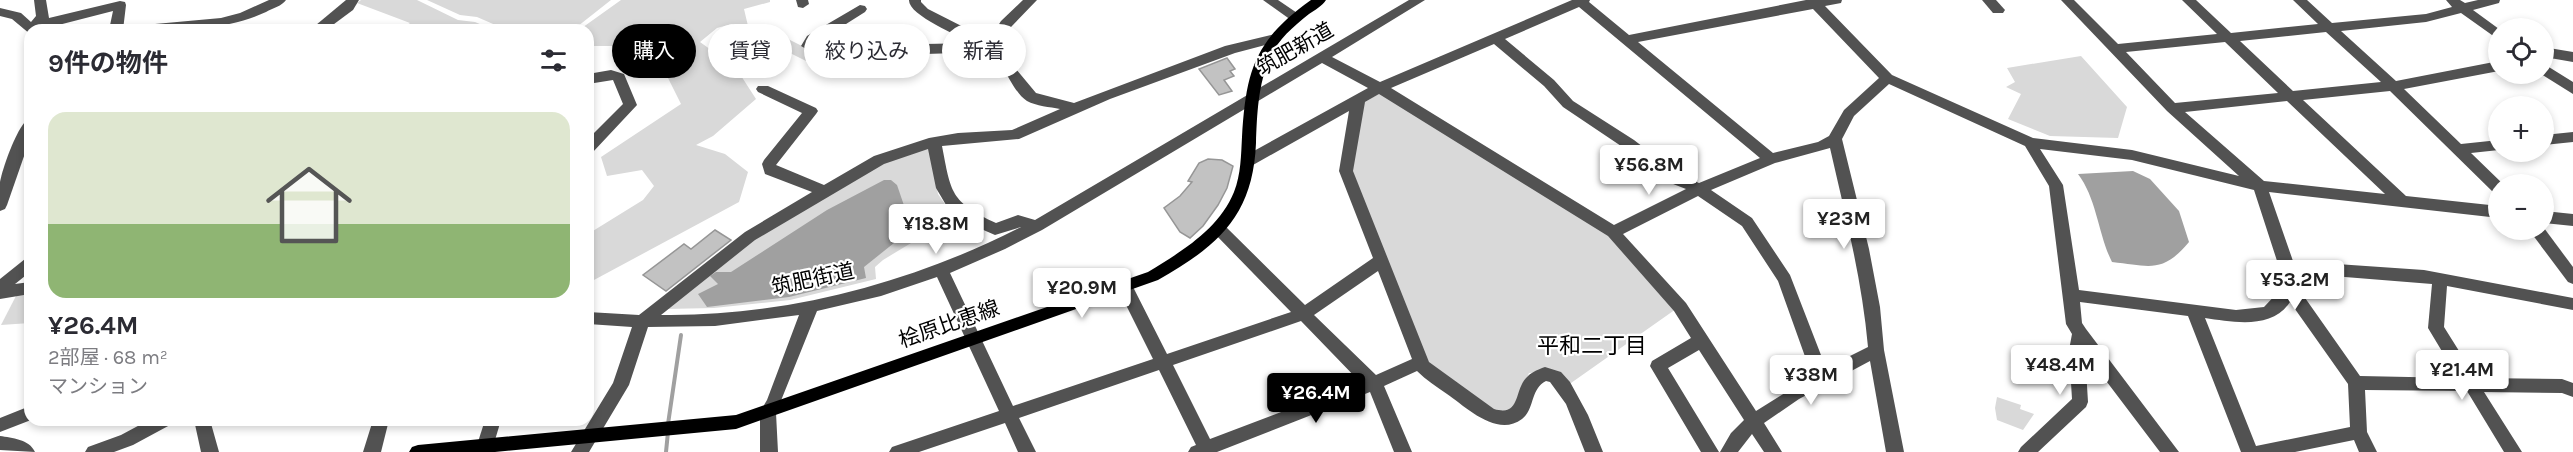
<!DOCTYPE html>
<html lang="ja">
<head>
<meta charset="utf-8">
<style>
  body { margin:0; font-family:Karla,"Noto Sans JP",sans-serif; background:#f7f7f7; color:#2b2b33; height:100vh; display:flex; flex-direction:column; font-size:22px; white-space:nowrap }
  * { box-sizing:border-box; margin:0 }
  p { font-size:20px; color:#7c7c81 }
  .icon { flex:none; width:33px; height:33px; fill:none; stroke:currentColor; stroke-width:2; stroke-linecap:round; stroke-linejoin:round }
  .map { position:relative; flex:1; overflow:hidden }
  .sheet { position:absolute; left:24px; top:24px; width:570px; height:402px; display:flex; flex-direction:column; background:#fff; border-radius:18px; box-shadow:0 3px 9px #0003 }
  .sheet>* { flex:none }
  .guide { position:absolute; left:612px; top:24px; width:570px; height:54px; display:flex; gap:12px }
  .fabs { position:absolute; left:2488px; top:18px; display:grid; gap:12px }
  .fabs a { display:grid; place-items:center; width:66px; height:66px; border-radius:50%; background:#fff; box-shadow:0 3px 9px #0003; font-size:30px }
  .price { position:absolute; translate:-50% -51px; padding:0 14px; border-radius:6px; background:#fff; color:#222; font-size:20px; line-height:39px; filter:drop-shadow(0 2px 3px #0008) }
  .price::after { content:''; position:absolute; left:50%; top:36px; width:18px; height:14px; margin-left:-9px; background:inherit; clip-path:polygon(0 0,100% 0,50% 100%) }
  .price.selected { background:#000; color:#fff }
  ul { padding:0; list-style:none }
  li { display:grid; align-content:center; gap:12px; height:318px; padding:0 24px }
  li span { display:grid; place-items:center; height:186px; border-radius:18px; color:#555 }
  li>.icon { margin-inline-start:auto }
  span .icon { width:108px; height:108px; fill:#fffc; stroke-width:1 }
  li b { font-size:26px }
  h2 { display:flex; justify-content:space-between; align-items:center; height:72px; padding:0 24px; font-size:26px }
  .tag { padding:0 21px; border-radius:27px; background:#fff; box-shadow:0 3px 9px #0003; font-size:21px; line-height:54px }
  .tag.selected { background:#000; color:#fff }
  .map>svg:first-child { display:block }
  .green { fill:#d9d9d9 }
  .water { fill:#a0a0a0 }
  .lines { fill:none; stroke-linecap:round; stroke-linejoin:round }
  .stream { stroke:#a0a0a0; stroke-width:4 }
  .building { fill:#c2c2c2; stroke:#969696; stroke-width:1.5 }
  .minor { fill:#525252; fill-rule:evenodd }
  .major { fill:#000; fill-rule:evenodd }
  .labels { text-anchor:middle; dominant-baseline:central; stroke-width:4.5; stroke-linejoin:round; paint-order:stroke }
  .street-label { font-size:21px; fill:#000; stroke:#fff }
  .neighbourhood-label { font-size:22px; fill:#000; stroke:#fff }
</style>
</head>
<body>
<div class="map">
<svg width="2573" height="452" viewBox="0 0 2573 452">
  <rect width="100%" height="100%" fill="#fff"/>
  <g class="green">
    <path d="M 361,0 L 417,0 L 458,20 L 475,22 L 494,30 L 401,30 L 410,23 L 357,3 Z"/>
    <path d="M 427,0 L 611,0 L 573,30 L 507,30 L 477,17 L 460,15 Z"/>
    <path d="M 621,0 L 770,0 L 770,2 L 744,9 L 748,26 L 766,28 L 806,48 L 873,60 L 873,75 L 834,75 L 732,24 L 717,28 L 700,42 L 736,68 L 756,99 L 713,136 L 696,145 L 725,154 L 748,172 L 739,202 L 594,280 L 588,279 L 588,234 L 643,200 L 654,186 L 642,170 L 607,176 L 601,157 L 681,104 L 655,52 L 616,62 L 612,46 L 588,46 L 588,30 L 579,30 Z"/>
    <path d="M 2081,56 L 2127,107 L 2118,138 L 2050,136 L 2008,119 L 2021,94 L 2006,87 L 2015,82 L 2007,68 Z"/>
    <path d="M 1380,93 L 1606,232 L 1676,309 L 1571,383 L 1551,371 L 1529,373 L 1514,408 L 1497,412 L 1427,362 L 1352,170 L 1362,104 Z"/>
    <path d="M 930,146 L 938,194 L 954,217 L 883,260 L 875,267 L 876,279 L 790,300 L 714,308 L 664,309 L 756,235 L 844,182 L 899,156 Z"/>
    <path d="M 30,291 L 30,323 L 1,325 L 17,294 Z"/>
    <path d="M 1997,397 L 2021,405 L 2020,409 L 2034,414 L 2023,430 L 1997,420 L 1995,408 Z"/>
  </g>
  <g class="water">
    <path d="M 2133,171 L 2150,179 L 2179,211 L 2189,242 C 2162,274 2150,266 2112,262 C 2098,234 2097,199 2078,174 Z"/>
    <path d="M 884,180 L 891,180 L 897,185 L 909,220 L 904,235 L 864,267 L 866,278 L 789,297 L 707,307 L 698,294 L 718,284 L 710,276 L 716,272 L 731,272 L 827,210 Z"/>
  </g>
  <g class="lines">
    <g class="stream">
      <path d="M 668,424 L 681,335"/>
      <path d="M 666,452 L 668,432"/>
    </g>
  </g>
  <g class="building">
    <path d="M 1227,58 L 1235,69 L 1230,71 L 1234,76 L 1224,80 L 1232,91 L 1219,95 L 1199,69 Z"/>
    <path d="M 1208,159 L 1222,160 L 1233,166 L 1227,188 L 1218,205 L 1203,226 L 1190,238 L 1180,232 L 1164,208 L 1180,196 L 1192,182 L 1188,181 L 1199,163 Z"/>
    <path d="M 715,230 L 731,240 L 666,291 L 643,275 L 684,244 L 691,249 Z"/>
  </g>
  <g class="lines">
    <g class="minor">
      <path d="M 34,0 L 46,0 L 49,18 L 120,1 L 125,2 L 126,5 L 123,30 L 109,30 L 113,11 L 39,30 L 30,30 L 30,34 L 12,19 L 0,16 L 0,8 L 21,13 L 31,22 L 36,16 Z"/>
      <path d="M 269,0 L 286,0 C 282,6 273,8 266,12 C 223,32 174,30 126,30 L 133,26 L 221,18 L 240,13 Z"/>
      <path d="M 346,0 L 359,0 L 353,10 L 326,30 L 310,30 Z"/>
      <path d="M 796,0 L 808,0 L 809,4 L 803,8 L 798,7 Z"/>
      <path d="M 909,0 L 921,0 L 921,2 L 928,9 L 989,40 L 1001,21 L 1023,0 L 1037,0 L 1011,27 L 999,45 L 1005,48 L 1016,69 L 1036,93 L 1074,103 L 1225,46 L 1275,34 L 1282,38 L 1280,41 L 1235,53 L 1110,99 L 1019,139 L 942,146 C 951,192 950,202 996,223 L 1018,215 L 1035,220 L 1409,0 L 1425,0 L 1332,57 L 1380,82 L 1572,0 L 1590,0 L 1589,2 L 1629,35 L 1806,0 L 1842,0 L 1841,3 L 1825,6 L 1892,75 L 2033,138 L 2132,150 L 2239,176 L 2167,111 L 2061,0 L 2074,0 L 2118,44 L 2217,34 L 2182,0 L 2196,0 L 2231,33 L 2318,24 L 2293,0 L 2307,0 L 2332,23 L 2426,14 L 2452,7 L 2446,0 L 2460,0 L 2465,3 L 2478,0 L 2500,0 L 2499,3 L 2473,10 L 2499,29 L 2499,40 L 2461,13 L 2426,22 L 2341,31 L 2396,81 L 2499,61 L 2499,71 L 2404,89 L 2461,144 L 2499,140 L 2499,150 L 2471,153 L 2503,184 L 2499,184 L 2499,194 L 2494,193 L 2390,91 L 2303,100 L 2406,196 L 2499,206 L 2499,218 L 2269,192 L 2293,261 L 2424,270 L 2573,298 L 2573,310 L 2447,286 L 2444,327 L 2476,378 L 2562,379 L 2573,383 L 2573,397 L 2562,393 L 2484,392 L 2522,452 L 2504,452 L 2467,391 L 2365,390 L 2367,432 L 2377,452 L 2359,452 L 2354,440 L 2295,452 L 2241,452 L 2188,316 L 2080,302 L 2082,323 L 2086,329 L 2179,452 L 2160,452 L 2085,353 L 2088,402 L 2086,407 L 2038,452 L 2018,452 L 2021,447 L 2072,399 L 2069,350 L 2072,334 L 2066,324 L 2049,186 L 2025,146 L 1889,84 L 1854,116 L 1842,139 L 1869,249 L 1880,307 L 1884,350 L 1904,452 L 1886,452 L 1870,361 L 1799,399 L 1764,423 L 1782,452 L 1764,452 L 1752,434 L 1738,452 L 1720,452 L 1731,433 L 1744,420 L 1699,350 L 1668,368 L 1719,452 L 1701,452 L 1650,366 L 1652,361 L 1691,338 L 1674,311 L 1608,236 L 1379,94 L 1365,102 L 1353,171 L 1429,362 L 1494,409 C 1522,417 1513,389 1528,376 C 1532,372 1539,369 1545,367 L 1561,372 L 1570,382 L 1588,415 L 1603,452 L 1585,452 L 1566,404 L 1550,382 L 1546,381 C 1530,389 1535,409 1522,419 C 1497,438 1466,407 1447,394 C 1437,387 1426,380 1417,371 L 1384,386 L 1412,452 L 1394,452 L 1370,392 L 1217,452 L 1188,452 L 1191,447 L 1196,445 L 1159,370 L 1019,418 L 1036,452 L 1018,452 L 1005,423 L 919,452 L 889,452 L 892,447 L 999,411 L 937,277 L 881,296 L 817,311 L 776,413 L 778,452 L 760,452 L 760,412 L 767,400 L 799,315 L 715,326 L 648,327 L 629,385 L 589,452 L 571,452 L 613,383 L 632,327 L 588,324 L 588,312 L 639,315 L 745,232 L 812,192 L 765,174 L 762,164 L 764,160 L 802,113 L 758,92 L 756,89 L 758,86 L 768,86 L 816,108 L 818,111 L 816,114 L 776,165 L 824,185 L 874,156 L 929,138 L 958,133 L 1012,130 L 1060,109 C 1050,107 1036,106 1027,101 C 1012,92 1002,58 990,52 L 925,54 L 872,65 L 808,50 L 801,46 L 807,36 L 860,5 L 865,6 L 867,9 L 865,12 L 816,43 L 872,55 L 925,44 L 973,43 C 959,36 908,15 909,0 ZM 1579,7 L 1760,158 L 1699,183 L 1678,174 L 1634,140 L 1573,101 L 1554,80 L 1505,39 ZM 1813,9 L 1879,78 L 1844,110 L 1829,136 L 1818,142 L 1773,153 L 1638,42 ZM 2326,32 L 2381,82 L 2293,91 L 2240,41 ZM 2225,42 L 2278,93 L 2175,103 L 2126,52 ZM 1494,44 L 1544,86 L 1563,107 L 1624,148 L 1668,182 L 1686,189 L 1614,225 L 1391,88 ZM 1322,63 L 1368,88 L 1243,157 L 1241,161 L 1243,165 L 1253,165 L 1349,111 L 1339,171 L 1373,258 L 1305,305 L 1224,225 L 1214,225 L 1211,229 L 1214,233 L 1291,312 L 1167,354 L 1131,283 L 1119,283 L 1117,287 L 1153,359 L 1013,406 L 950,273 L 1005,249 L 1042,230 ZM 2287,101 L 2385,194 L 2264,181 L 2185,112 ZM 1830,148 C 1845,214 1862,279 1868,347 L 1826,368 L 1790,275 L 1752,218 L 1711,190 L 1775,163 ZM 928,149 L 936,188 L 949,210 L 972,225 L 995,235 L 1021,227 C 912,283 783,317 661,315 L 755,240 L 884,164 ZM 2040,149 L 2132,160 L 2254,190 L 2279,267 L 2280,290 L 2264,307 L 2236,310 L 2079,290 L 2063,185 ZM 1698,196 L 1742,226 L 1778,281 L 1812,376 L 1756,411 L 1686,303 L 1623,234 ZM 1378,271 L 1412,359 L 1376,375 L 1314,315 ZM 2295,273 L 2432,284 L 2428,328 L 2458,378 L 2360,376 L 2303,295 L 2296,289 ZM 2290,302 L 2348,384 L 2350,427 L 2256,446 L 2205,318 C 2233,322 2272,330 2290,302 ZM 1301,321 L 1360,382 L 1210,439 L 1173,365 Z"/>
      <path d="M 1263,0 L 1278,0 L 1303,17 L 1301,20 L 1291,20 Z"/>
      <path d="M 1982,0 L 1996,0 L 2005,10 L 2003,13 L 1993,13 Z"/>
      <path d="M 2549,48 L 2573,52 L 2573,62 L 2550,58 L 2544,60 L 2544,50 Z"/>
      <path d="M 2544,64 L 2573,82 L 2573,94 L 2541,74 L 2544,74 Z"/>
      <path d="M 611,70 L 624,74 L 637,105 L 593,152 L 588,153 L 588,139 L 623,104 L 613,80 L 588,84 L 588,74 Z"/>
      <path d="M 30,118 L 30,139 L 7,205 L 5,209 L 0,211 C 0,201 0,191 0,182 C 2,169 19,121 30,118 Z"/>
      <path d="M 2573,132 L 2573,142 L 2544,145 L 2544,135 Z"/>
      <path d="M 2544,211 L 2573,214 L 2573,226 L 2544,223 Z"/>
      <path d="M 2544,228 L 2573,267 L 2573,284 L 2568,282 L 2529,230 Z"/>
      <path d="M 30,257 L 30,272 L 15,284 L 30,282 L 30,294 L 0,299 L 0,279 L 25,259 Z"/>
      <path d="M 30,406 L 31,420 L 0,432 L 0,418 Z"/>
      <path d="M 149,420 L 172,420 L 170,425 L 133,445 L 114,452 L 85,452 L 88,447 L 121,435 Z"/>
      <path d="M 194,420 L 210,420 L 219,452 L 201,452 Z"/>
      <path d="M 373,420 L 389,420 L 381,452 L 363,452 Z"/>
      <path d="M 485,420 L 501,420 L 492,450 L 487,452 L 480,450 L 477,445 Z"/>
      <path d="M 0,436 C 12,438 29,439 35,452 L 0,450 Z"/>
    </g>
    <path class="major" d="M 1311,0 L 1326,0 C 1322,6 1315,10 1309,14 C 1293,27 1278,39 1270,58 C 1258,84 1257,115 1256,143 C 1253,216 1218,246 1158,280 L 736,429 L 495,452 L 409,452 L 412,447 L 418,445 L 736,415 L 1148,272 C 1181,252 1219,229 1234,192 C 1241,174 1241,155 1242,137 C 1246,70 1255,40 1311,0 Z"/>
  </g>
  <g class="labels">
    <g class="street-label">
      <text transform="translate(1295 49) rotate(-30)">筑肥新道</text>
      <text transform="translate(813 279) rotate(-12)">筑肥街道</text>
      <text transform="translate(949 324) rotate(-19)">桧原比恵線</text>
    </g>
    <g class="neighbourhood-label">
      <text x="1592" y="346">平和二丁目</text>
    </g>
  </g>
</svg>
<div class="fabs">
<a><svg class="icon" aria-label="locate" viewBox="0 0 24 24"><circle cx="12" cy="12" r="6"/><path d="M12 2v4M12 18v4M2 12h4M18 12h4"/></svg></a>
<a>+</a>
<a>−</a>
</div>
<b class="price" style="left:1649px;top:196px">¥56.8M</b>
<b class="price" style="left:1844px;top:250px">¥23M</b>
<b class="price" style="left:936px;top:255px">¥18.8M</b>
<b class="price" style="left:2295px;top:311px">¥53.2M</b>
<b class="price" style="left:1082px;top:319px">¥20.9M</b>
<b class="price" style="left:2060px;top:396px">¥48.4M</b>
<b class="price" style="left:2462px;top:401px">¥21.4M</b>
<b class="price" style="left:1811px;top:406px">¥38M</b>
<b class="price selected" style="left:1316px;top:424px">¥26.4M</b>
<div class="guide">
<a class="tag selected">購入</a>
<a class="tag">賃貸</a>
<a class="tag">絞り込み</a>
<a class="tag">新着</a>
</div>
<section class="sheet">
<h2>9件の物件<svg class="icon" aria-label="filters" viewBox="0 0 24 24"><path d="M4 7h16M4 17h16"/><circle cx="9" cy="7" r="2"/><circle cx="15" cy="17" r="2"/></svg></h2>
<ul>
<li><span style="background:linear-gradient(#dfe7d0 60%,#8fb573 0)"><svg class="icon" aria-label="home" viewBox="0 0 24 24"><path d="M3 11l9-7 9 7M6 9v11h12V9"/></svg></span><div><b>¥26.4M</b><p>2部屋 · 68 m²</p><p>マンション</p></div></li>
</ul>
</section>
</div>
</body>
</html>
